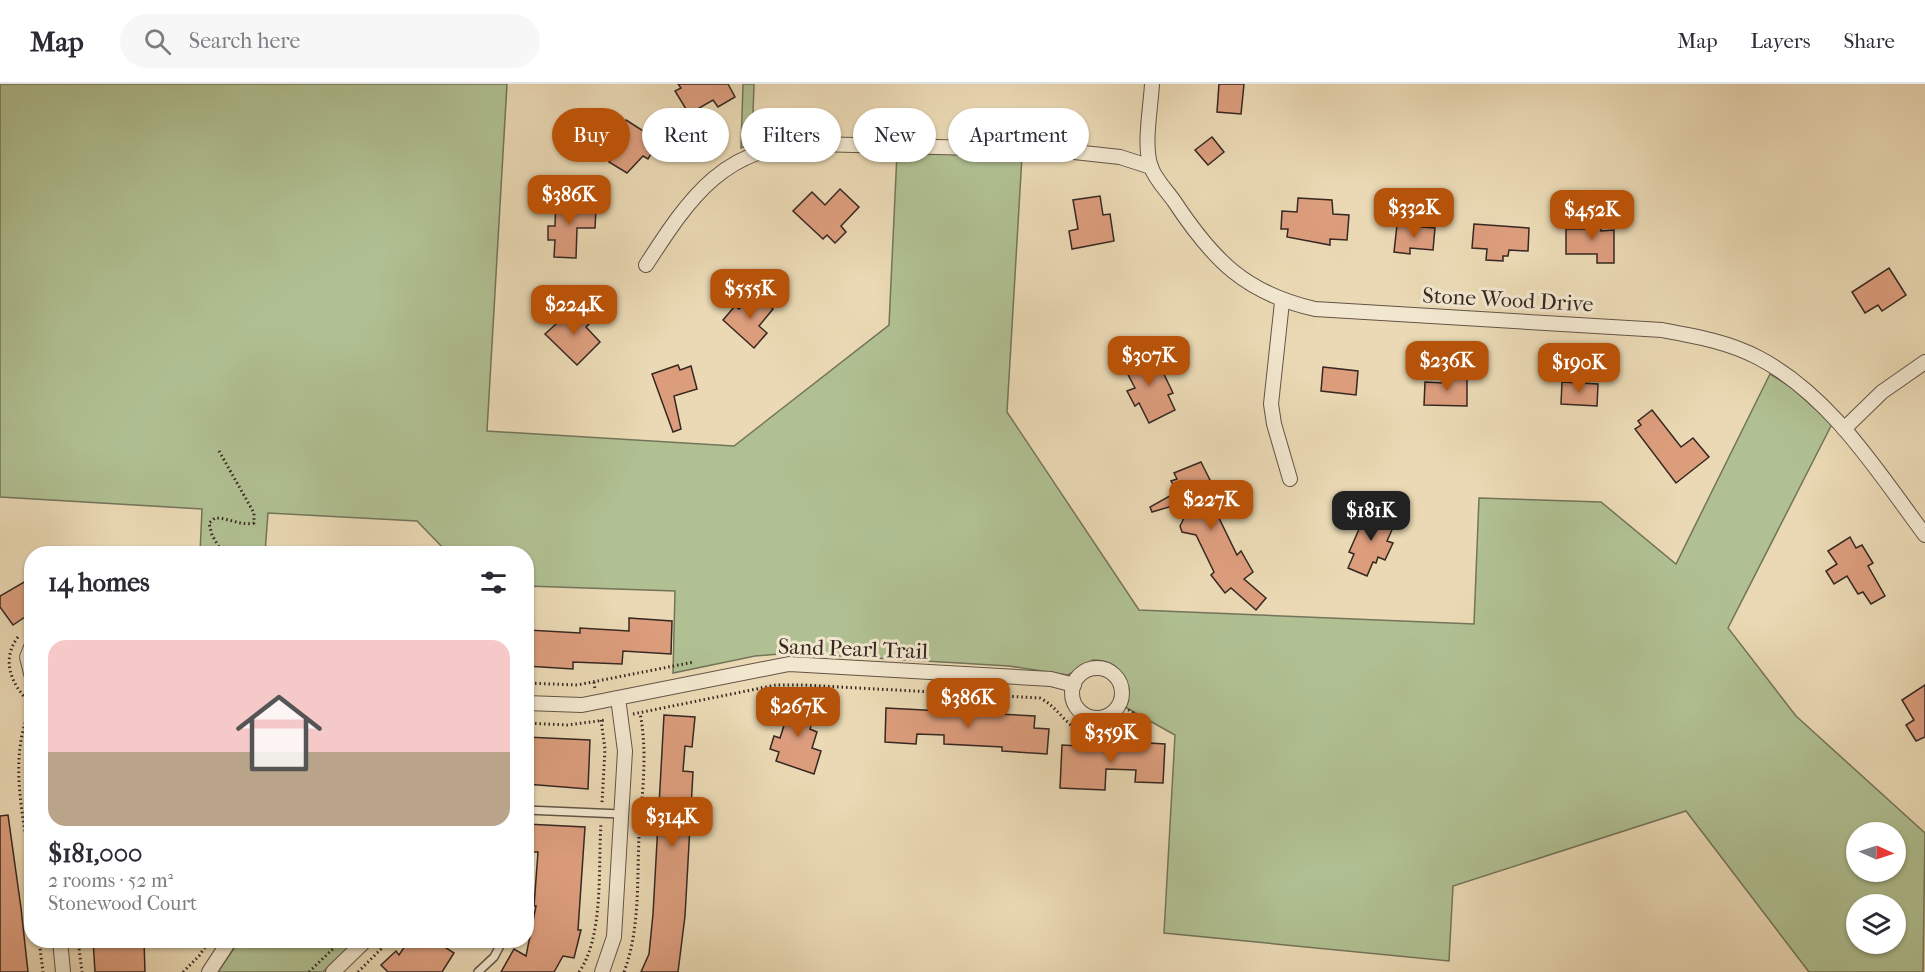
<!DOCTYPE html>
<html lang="en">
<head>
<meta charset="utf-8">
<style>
  body { margin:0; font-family:"IM FELL French Canon",serif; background:#f7f7f7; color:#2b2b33; height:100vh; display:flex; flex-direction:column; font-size:22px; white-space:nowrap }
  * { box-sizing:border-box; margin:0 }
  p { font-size:20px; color:#7c7c81 }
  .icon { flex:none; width:33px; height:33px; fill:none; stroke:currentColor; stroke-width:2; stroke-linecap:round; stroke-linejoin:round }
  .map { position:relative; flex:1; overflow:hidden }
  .side { position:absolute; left:24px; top:462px; width:510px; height:402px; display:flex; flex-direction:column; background:#fff; border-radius:24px; box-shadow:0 2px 4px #0004 }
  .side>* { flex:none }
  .top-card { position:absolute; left:552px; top:24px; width:570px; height:54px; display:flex; gap:12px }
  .needle { width:39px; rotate:93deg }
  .buttons { position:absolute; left:1846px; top:738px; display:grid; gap:12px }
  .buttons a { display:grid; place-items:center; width:60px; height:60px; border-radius:50%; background:#fff; box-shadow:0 2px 4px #0004; font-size:30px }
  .price { position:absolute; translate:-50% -51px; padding:0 14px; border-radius:12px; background:#b45309; color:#fff; font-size:20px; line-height:39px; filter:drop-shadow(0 2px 3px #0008) }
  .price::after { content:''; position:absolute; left:50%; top:36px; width:18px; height:14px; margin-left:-9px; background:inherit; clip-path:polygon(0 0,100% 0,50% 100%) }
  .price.on { background:#222; color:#fff }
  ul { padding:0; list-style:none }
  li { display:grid; align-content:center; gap:12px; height:318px; padding:0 24px }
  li+li { border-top:2px solid #e1e1e2 }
  li span { display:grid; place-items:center; height:186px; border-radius:18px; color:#555 }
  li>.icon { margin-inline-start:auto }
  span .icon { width:108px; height:108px; fill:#fffc; stroke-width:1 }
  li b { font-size:26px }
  h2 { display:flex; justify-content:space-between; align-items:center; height:72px; padding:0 24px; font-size:26px }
  .tag { padding:0 21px; border-radius:27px; background:#fff; box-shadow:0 2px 4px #0004; font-size:21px; line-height:54px }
  .tag.on { background:#b45309; color:#fff }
  header { display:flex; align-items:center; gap:36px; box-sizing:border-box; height:84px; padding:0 30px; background:#fff; border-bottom:2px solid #e1e1e2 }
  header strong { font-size:28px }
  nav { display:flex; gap:33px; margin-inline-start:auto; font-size:21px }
  .search { width:420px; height:54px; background:#f7f7f7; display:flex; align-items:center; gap:15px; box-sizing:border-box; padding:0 21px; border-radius:33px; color:#7c7c81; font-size:22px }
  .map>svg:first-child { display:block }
  .green { fill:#b0c092; stroke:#73745a; stroke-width:1.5; fill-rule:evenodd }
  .building { fill:#dc9d7d; stroke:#362721; stroke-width:1.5 }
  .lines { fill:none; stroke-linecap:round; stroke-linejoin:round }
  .service-casing { stroke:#635446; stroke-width:10 }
  .minor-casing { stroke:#635446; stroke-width:16 }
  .path { stroke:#362721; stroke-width:3; stroke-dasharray:1.5 3; stroke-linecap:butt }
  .service { stroke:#f1e6ce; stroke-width:7 }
  .minor { stroke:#f1e6ce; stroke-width:14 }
  .labels { text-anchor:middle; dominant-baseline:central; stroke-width:6; stroke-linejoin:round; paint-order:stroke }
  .street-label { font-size:22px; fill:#362721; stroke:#f1e6ce }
</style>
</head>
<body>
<header>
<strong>Map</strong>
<div class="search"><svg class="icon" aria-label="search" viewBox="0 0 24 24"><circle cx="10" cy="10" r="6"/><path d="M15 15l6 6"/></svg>Search here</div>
<nav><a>Map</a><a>Layers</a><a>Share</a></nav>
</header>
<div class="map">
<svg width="1925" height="888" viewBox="0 0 1925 888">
  <rect width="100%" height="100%" fill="#ead9b4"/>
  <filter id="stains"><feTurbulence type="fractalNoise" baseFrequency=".00333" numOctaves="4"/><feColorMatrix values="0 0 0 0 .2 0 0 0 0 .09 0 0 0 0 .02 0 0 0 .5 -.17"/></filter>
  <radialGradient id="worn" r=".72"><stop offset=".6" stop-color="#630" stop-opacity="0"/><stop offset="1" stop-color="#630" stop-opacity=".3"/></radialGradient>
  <g class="green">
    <path d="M 0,0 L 507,0 L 487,347 L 734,362 L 889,241 L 897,69 L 1022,72 L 1007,328 L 1139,526 L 1474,540 L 1479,414 L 1601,418 L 1676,480 L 1770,290 L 1791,303 L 1832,340 L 1728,544 L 1796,632 L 1925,749 L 1923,888 L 1809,888 L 1686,727 L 1453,802 L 1449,877 L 1164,849 L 1175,651 L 1125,623 C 1131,598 1122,576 1093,576 L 1068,591 L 1009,582 L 791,569 L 755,572 L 673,589 L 675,507 L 527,502 L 526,470 L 448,469 L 417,437 L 268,429 L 265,469 L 200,469 L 202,425 L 0,413 ZM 1857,748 L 1896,748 L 1896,788 L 1857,788 ZM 1857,820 L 1896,820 L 1896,860 L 1857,860 Z"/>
    <path d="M 743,0 L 754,0 L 752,60 L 741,64 Z"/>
    <path d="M 239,857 L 239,856 L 355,857 L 323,888 L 218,888 Z"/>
  </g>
  <g class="building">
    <path d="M 678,0 L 728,0 L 735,13 L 718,23 L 713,16 L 689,30 L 675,7 L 681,4 Z"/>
    <path d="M 1219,0 L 1244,0 L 1241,30 L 1217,28 Z"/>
    <path d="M 626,36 L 659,57 L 648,75 L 643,72 L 627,89 L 609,78 L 622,57 L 616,53 Z"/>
    <path d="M 1212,53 L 1224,68 L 1208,81 L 1195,66 Z"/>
    <path d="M 840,105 L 859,123 L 841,142 L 846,148 L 835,159 L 827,151 L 823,155 L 793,127 L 812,108 L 825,121 Z"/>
    <path d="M 1100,112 L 1103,131 L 1110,130 L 1114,157 L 1072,165 L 1069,147 L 1078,145 L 1073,116 Z"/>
    <path d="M 556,113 L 580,117 L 580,125 L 596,125 L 595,144 L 577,144 L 576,174 L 554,173 L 555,156 L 548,156 L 548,142 L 555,142 Z"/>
    <path d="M 1298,114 L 1332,116 L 1333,130 L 1349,131 L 1347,156 L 1330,155 L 1330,161 L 1287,153 L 1288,145 L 1281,145 L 1282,127 L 1297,128 Z"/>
    <path d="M 1588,133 L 1601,133 L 1601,147 L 1614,146 L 1614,179 L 1597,179 L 1597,170 L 1566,170 L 1566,145 L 1587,145 Z"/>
    <path d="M 1474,140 L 1529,144 L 1528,167 L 1509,166 L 1508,172 L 1503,172 L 1503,177 L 1486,176 L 1487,165 L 1472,164 Z"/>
    <path d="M 1397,141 L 1435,144 L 1433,166 L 1410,164 L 1410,170 L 1394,168 Z"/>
    <path d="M 1889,184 L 1906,211 L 1882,227 L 1878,221 L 1865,229 L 1852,208 Z"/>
    <path d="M 755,210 L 773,225 L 759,242 L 767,249 L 754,264 L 723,236 L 735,222 L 739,225 Z"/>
    <path d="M 576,222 L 589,236 L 590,239 L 586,243 L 600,258 L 577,281 L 545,250 Z"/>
    <path d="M 1144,268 L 1147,275 L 1151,273 L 1156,284 L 1160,282 L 1173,309 L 1168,311 L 1175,326 L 1149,339 L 1139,319 L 1135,322 L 1127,307 L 1135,304 L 1122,279 Z"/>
    <path d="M 678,281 L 680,286 L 691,282 L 697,305 L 674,312 L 681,345 L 673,348 L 652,290 Z"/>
    <path d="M 1323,283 L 1358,287 L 1356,311 L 1321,307 Z"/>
    <path d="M 1444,292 L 1467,292 L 1467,322 L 1424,321 L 1425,298 L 1444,299 Z"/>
    <path d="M 1562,298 L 1598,300 L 1597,322 L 1561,320 Z"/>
    <path d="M 1652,326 L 1681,363 L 1693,354 L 1709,373 L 1676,399 L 1635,345 L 1641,341 L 1638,337 Z"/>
    <path d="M 1201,378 L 1227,430 L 1218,432 L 1237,471 L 1241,467 L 1253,488 L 1244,495 L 1266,514 L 1256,526 L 1231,504 L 1225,509 L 1211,491 L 1214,488 L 1196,451 L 1182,448 L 1180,442 L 1193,416 L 1152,428 L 1150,423 L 1177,408 L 1171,397 L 1177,395 L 1174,389 Z"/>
    <path d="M 1368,425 L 1396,437 L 1387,457 L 1393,459 L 1385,476 L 1378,473 L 1376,479 L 1373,478 L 1367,492 L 1348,484 L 1354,470 L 1349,468 Z"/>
    <path d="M 1850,453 L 1856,464 L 1862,461 L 1873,479 L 1868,482 L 1885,512 L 1871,520 L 1863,508 L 1858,510 L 1847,492 L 1834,500 L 1826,487 L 1837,480 L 1828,467 Z"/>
    <path d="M 26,497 L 32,505 L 32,521 L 25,526 L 28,531 L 13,541 L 0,523 L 0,512 Z"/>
    <path d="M 629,534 L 672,537 L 671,570 L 623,567 L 622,580 L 573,578 L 573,585 L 526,582 L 528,546 L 580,549 L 580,544 L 629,547 Z"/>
    <path d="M 1925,601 L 1925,653 L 1916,657 L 1906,641 L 1914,636 L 1902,616 Z"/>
    <path d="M 793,613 L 818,621 L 810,645 L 817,648 L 812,664 L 821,667 L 814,690 L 776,677 L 779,668 L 770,665 L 774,652 L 780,654 Z"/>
    <path d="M 886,624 L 1035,632 L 1034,644 L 1049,645 L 1047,670 L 1002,667 L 1002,663 L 944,660 L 944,651 L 917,650 L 916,660 L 885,658 Z"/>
    <path d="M 664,631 L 695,633 L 692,663 L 685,662 L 683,687 L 693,688 L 685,832 L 678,888 L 641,888 L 649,870 L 653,830 Z"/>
    <path d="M 526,653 L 590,656 L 588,705 L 526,700 Z"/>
    <path d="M 1117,657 L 1165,660 L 1163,699 L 1135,698 L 1136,686 L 1106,685 L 1105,706 L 1060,704 L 1062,661 L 1117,664 Z"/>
    <path d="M 8,731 L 21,824 L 28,888 L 0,888 L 0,732 Z"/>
    <path d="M 526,740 L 585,743 L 578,846 L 581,846 L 574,874 L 563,872 L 554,888 L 501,888 L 514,865 L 526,872 L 536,822 L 534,822 L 538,768 L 526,768 Z"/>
    <path d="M 93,856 L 144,856 L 145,888 L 95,888 Z"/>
    <path d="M 409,856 L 434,856 L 454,869 L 442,888 L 388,888 L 381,881 L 396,867 L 399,871 Z"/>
  </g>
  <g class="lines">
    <defs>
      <g id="service">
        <path d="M 526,726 L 621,730"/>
        <path d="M 478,888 L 494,873 L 503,856"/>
      </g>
      <g id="minor">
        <path d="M 1152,0 C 1151,22 1143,62 1151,83 C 1155,95 1167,107 1174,117 C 1213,176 1245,209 1315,225 L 1662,246 C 1695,252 1729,258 1759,274 C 1831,312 1878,388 1925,451"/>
        <path d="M 646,181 C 690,113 725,60 814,60 L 1056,66 L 1120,73 L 1151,83"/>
        <path d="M 1282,218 L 1271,320 L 1274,340 L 1290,395"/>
        <path d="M 1844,345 L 1882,308 L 1925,278"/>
        <path d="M 32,561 L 27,573 L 32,593"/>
        <circle cx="1097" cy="609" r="25"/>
        <path d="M 526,619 L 582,621 L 789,580 L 1051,595 L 1074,601"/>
        <path d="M 60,856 L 63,888"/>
        <path d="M 209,888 L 230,856"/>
        <path d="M 333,888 L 366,856"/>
        <path d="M 602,888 L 614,853 L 625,667 L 618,614"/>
      </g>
    </defs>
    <use href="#service" class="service-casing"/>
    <use href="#minor" class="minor-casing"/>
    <g class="path">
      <path d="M 219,367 L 254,429 L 254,439 C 241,442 229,434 215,434 L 209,439 L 212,451 L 223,470"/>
      <path d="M 18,553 C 0,577 12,602 32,621"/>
      <path d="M 594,598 L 595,606"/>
      <path d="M 526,599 L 577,601 L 694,578"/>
      <path d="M 32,622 C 6,674 25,737 32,793"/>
      <path d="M 633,630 L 776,601 L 804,601 L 1040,614 C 1054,621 1060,632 1072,642 C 1093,660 1119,648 1135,630 L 1119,620"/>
      <path d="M 601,636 L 605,665 L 602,719"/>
      <path d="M 526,639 L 567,641 L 606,636"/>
      <path d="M 39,856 L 43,888"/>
      <path d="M 78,856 L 82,888"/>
      <path d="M 183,888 L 199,872 L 210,856"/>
      <path d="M 309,888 L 342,856"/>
      <path d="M 358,888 L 390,856"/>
      <path d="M 579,888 C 604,853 598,783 601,740"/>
      <path d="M 624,888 C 640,846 637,797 639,752 C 642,711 648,669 640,629"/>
    </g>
    <use href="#service" class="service"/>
    <use href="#minor" class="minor"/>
  </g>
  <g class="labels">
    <g class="street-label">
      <text transform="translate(1508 216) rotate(3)">Stone Wood Drive</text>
      <text transform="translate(853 565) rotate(2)">Sand Pearl Trail</text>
    </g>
  </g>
  <rect width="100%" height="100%" filter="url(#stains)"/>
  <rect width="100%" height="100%" fill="url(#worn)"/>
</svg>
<div class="buttons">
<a><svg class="needle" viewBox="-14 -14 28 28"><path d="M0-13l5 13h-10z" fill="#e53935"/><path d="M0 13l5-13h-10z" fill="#7c7c81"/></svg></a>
<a><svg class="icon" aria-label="layers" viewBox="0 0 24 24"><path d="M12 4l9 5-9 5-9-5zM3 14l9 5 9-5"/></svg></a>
</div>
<b class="price" style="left:569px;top:142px">$386K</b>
<b class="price" style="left:1414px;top:155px">$332K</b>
<b class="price" style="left:1592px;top:157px">$452K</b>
<b class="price" style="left:750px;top:236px">$555K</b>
<b class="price" style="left:574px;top:252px">$224K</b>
<b class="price" style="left:1149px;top:303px">$307K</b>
<b class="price" style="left:1447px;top:308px">$236K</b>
<b class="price" style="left:1579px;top:310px">$190K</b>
<b class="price" style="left:1211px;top:447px">$227K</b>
<b class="price on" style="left:1371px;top:458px">$181K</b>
<b class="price" style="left:968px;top:645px">$386K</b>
<b class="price" style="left:798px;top:654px">$267K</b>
<b class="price" style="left:1111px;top:680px">$359K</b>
<b class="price" style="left:672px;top:764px">$314K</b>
<div class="top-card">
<a class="tag on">Buy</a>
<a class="tag">Rent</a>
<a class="tag">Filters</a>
<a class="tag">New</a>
<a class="tag">Apartment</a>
</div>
<section class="side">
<h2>14 homes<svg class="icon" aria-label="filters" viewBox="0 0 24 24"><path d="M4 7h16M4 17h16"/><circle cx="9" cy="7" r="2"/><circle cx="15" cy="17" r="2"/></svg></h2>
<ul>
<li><span style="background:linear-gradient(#f6c9c9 60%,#b9a48a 0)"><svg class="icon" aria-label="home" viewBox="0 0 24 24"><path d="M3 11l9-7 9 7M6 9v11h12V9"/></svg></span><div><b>$181,000</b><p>2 rooms · 52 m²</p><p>Stonewood Court</p></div></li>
</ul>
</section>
</div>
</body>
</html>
